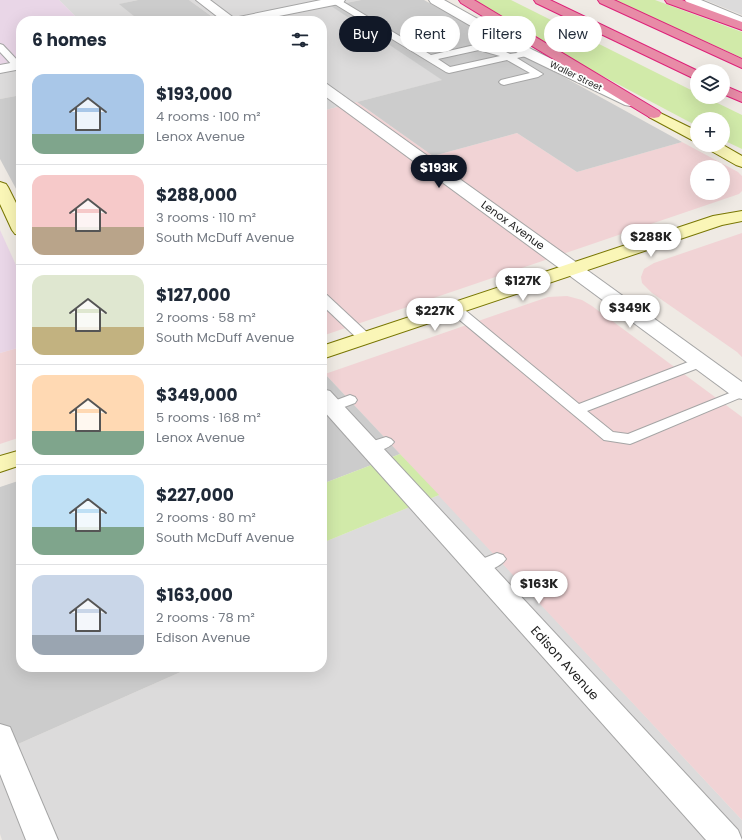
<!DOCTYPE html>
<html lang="en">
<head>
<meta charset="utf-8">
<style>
  body { margin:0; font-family:Poppins,sans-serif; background:#f6f6f7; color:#1f2937; height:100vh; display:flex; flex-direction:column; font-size:15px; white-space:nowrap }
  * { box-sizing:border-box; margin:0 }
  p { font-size:13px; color:#747a83 }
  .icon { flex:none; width:22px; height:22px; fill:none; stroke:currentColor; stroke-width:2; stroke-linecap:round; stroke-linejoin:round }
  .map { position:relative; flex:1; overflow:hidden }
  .panel { position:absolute; left:16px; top:16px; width:311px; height:656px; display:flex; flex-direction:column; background:#fff; border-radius:16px; box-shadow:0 4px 16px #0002 }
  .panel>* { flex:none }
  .guide { position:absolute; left:339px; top:16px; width:343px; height:36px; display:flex; gap:8px }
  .tools { position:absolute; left:690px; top:64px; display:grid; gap:8px }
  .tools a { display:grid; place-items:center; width:40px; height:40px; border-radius:50%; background:#fff; box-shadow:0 4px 16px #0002; font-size:20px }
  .price { position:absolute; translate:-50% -34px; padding:0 9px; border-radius:14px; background:#fff; color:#222; font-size:13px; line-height:26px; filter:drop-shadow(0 1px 2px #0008) }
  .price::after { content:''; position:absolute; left:50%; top:24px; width:12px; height:9px; margin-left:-6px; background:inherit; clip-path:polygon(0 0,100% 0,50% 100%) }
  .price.selected { background:#111827; color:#fff }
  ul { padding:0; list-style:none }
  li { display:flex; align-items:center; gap:12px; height:100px; padding:0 16px }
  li+li { border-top:1px solid #e0e1e3 }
  li span { display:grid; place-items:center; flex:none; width:112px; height:80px; border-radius:12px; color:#555 }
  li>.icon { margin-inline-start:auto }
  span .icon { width:48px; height:48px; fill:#fffc; stroke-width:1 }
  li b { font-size:17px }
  h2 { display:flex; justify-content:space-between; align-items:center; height:48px; padding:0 16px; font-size:17px }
  .pill { padding:0 14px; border-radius:18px; background:#fff; box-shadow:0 4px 16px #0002; font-size:14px; line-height:36px }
  .pill.selected { background:#111827; color:#fff }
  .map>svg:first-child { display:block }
  .residential { fill:#dcdbdb }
  .commercial { fill:#f1d3d5; fill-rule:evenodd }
  .industrial { fill:#e9d6e7 }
  .religious { fill:#ccc }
  .grass { fill:#d1eaa9 }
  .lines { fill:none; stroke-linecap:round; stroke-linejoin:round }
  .service-casing { stroke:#a5a5a5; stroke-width:2 }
  .minor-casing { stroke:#a5a5a5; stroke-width:2 }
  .tertiary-casing { stroke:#a5a5a5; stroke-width:2 }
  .secondary-casing { stroke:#787603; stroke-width:2 }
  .motorway-casing { stroke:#dd2178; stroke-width:2 }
  .service { fill:#fff; fill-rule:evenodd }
  .minor { fill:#fff; fill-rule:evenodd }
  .tertiary { fill:#fff; fill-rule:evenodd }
  .secondary { fill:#faf6b7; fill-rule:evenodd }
  .motorway { fill:#e88ba7; fill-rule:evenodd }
  .labels { text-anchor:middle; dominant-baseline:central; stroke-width:3.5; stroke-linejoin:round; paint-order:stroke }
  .far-street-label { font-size:9px; fill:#1e1e1e; stroke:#fff }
  .street-label { font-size:11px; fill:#1e1e1e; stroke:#fff }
  .near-street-label { font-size:13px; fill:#1e1e1e; stroke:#fff }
</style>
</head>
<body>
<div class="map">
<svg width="742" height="840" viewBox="0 0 742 840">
  <rect width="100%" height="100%" fill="#efeae4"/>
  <g class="residential">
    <path d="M 59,0 L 138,0 L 120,4 L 140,21 L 80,21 Z"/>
    <path d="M 189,0 L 361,0 L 332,6 L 443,80 L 322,111 L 322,21 L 218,21 Z"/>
    <path d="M 705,0 L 742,0 L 742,15 Z"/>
    <path d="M 21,61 L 21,95 L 0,99 L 0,66 Z"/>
    <path d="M 439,495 L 742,820 L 742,840 L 2,840 L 0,834 L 0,752 L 192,667 L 322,667 L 322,543 Z"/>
  </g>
  <g class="commercial">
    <path d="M 357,102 L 433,156 L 517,133 L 577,172 L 682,142 L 738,172 L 742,176 L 742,191 L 739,194 L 322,336 L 322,111 ZM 697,167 L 723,167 L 723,193 L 697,193 Z"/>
    <path d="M 742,233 L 742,357 L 737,352 L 652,293 L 642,283 L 641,277 L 644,269 L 654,263 Z"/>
    <path d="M 567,296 L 582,300 L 592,306 L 742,417 L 742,820 L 325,374 L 548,297 Z"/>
    <path d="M 21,347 L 21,437 L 0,444 L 0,353 Z"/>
  </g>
  <g class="industrial">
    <path d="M 0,0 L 59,0 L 80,21 L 21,21 L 21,61 L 0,66 Z"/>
    <path d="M 0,230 L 21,276 L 21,347 L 0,353 Z"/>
  </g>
  <g class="religious">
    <path d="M 138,0 L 189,0 L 218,21 L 140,21 L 119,4 Z"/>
    <path d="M 361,0 L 424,0 L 682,142 L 577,172 L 517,133 L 433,156 L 357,102 L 442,80 L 331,6 Z"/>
    <path d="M 21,95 L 21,198 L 0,159 L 0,99 Z"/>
    <path d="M 325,374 L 400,454 L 322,484 L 322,375 Z"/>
    <path d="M 21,480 L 21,667 L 192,667 L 0,752 L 0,487 Z"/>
  </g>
  <g class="grass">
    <path d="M 473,0 L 511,0 L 697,93 L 697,97 L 705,97 L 742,115 L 742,149 L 723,140 L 723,119 L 697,119 L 697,126 L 563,55 Z"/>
    <path d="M 614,0 L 655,0 L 742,32 L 742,58 Z"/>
    <path d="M 400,454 L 439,495 L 322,543 L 322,484 Z"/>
  </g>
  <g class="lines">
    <defs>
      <g id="service">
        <path d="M 333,0 L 340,0 L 431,55 L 479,44 L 498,48 L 510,54 L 531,51 L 533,53 L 531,55 L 517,58 L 543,74 L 538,77 L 504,85 L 501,84 L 499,82 L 501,80 L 530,73 L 507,60 L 449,73 L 446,72 L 333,3 ZM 479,50 L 500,56 L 450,67 L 438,59 Z"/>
        <path d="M 0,44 L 3,45 L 20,63 L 20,67 L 14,67 L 0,52 Z"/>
        <path d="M 322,294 L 327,295 L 371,336 L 373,339 L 371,342 L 366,343 L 361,342 L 322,305 Z"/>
        <path d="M 455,305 L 460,306 L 579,404 L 696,359 L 701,358 L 706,359 L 708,362 L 706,365 L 587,411 L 613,432 L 628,434 L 742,388 L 742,397 L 635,442 L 630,444 L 604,440 L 450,312 L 448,309 L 450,306 Z"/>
        <path d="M 350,395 L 355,397 L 357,400 L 355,403 L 331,412 L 326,410 L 324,407 L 326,404 Z"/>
        <path d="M 386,437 L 391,439 L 394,442 C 389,449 372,454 364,452 L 361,448 L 364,444 Z"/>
        <path d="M 497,553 L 503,555 L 506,559 C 500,568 482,574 472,571 L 469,567 L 472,563 Z"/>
      </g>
      <g id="minor">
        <path d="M 196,0 L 210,0 L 234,18 L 321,0 L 345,0 L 343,3 L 339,4 L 254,21 L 223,21 Z"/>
        <path d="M 429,0 L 444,0 L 533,50 L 635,99 L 637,102 L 635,105 L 630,106 L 625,105 L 523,56 L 431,3 Z"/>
        <path d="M 685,0 L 701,0 L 742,17 L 742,26 L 687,3 Z"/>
        <path d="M 21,61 L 21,69 L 0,73 L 0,65 Z"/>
        <path d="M 322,83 L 327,84 L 580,265 L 582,269 L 580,273 L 573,275 L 566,273 L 322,94 Z"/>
        <path d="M 322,389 L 330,391 L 738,830 L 742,840 L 706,840 L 322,409 Z"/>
        <path d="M 0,724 L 10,727 L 58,840 L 26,840 L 0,774 Z"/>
      </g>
      <path id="tertiary" d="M 573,263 L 580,265 L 742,382 L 742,399 L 734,397 L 566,273 L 564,269 L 566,265 Z"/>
      <g id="secondary">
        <path d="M 654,110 L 697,131 L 697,142 L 692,140 L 649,117 L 647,114 L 649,111 Z"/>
        <path d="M 703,145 L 723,145 L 742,156 L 742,167 L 736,165 L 706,148 Z"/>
        <path d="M 0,182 L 6,184 L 8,187 L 21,213 L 21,235 L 15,234 L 12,230 L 0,204 Z"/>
        <path d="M 742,211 L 742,221 L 722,225 L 322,359 L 322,346 L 713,216 Z"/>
        <path d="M 21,450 L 21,465 L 0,472 L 0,456 Z"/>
      </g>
      <g id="motorway">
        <path d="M 459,0 L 474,0 L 659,111 L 661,114 L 659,117 L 654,118 L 649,117 L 461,3 Z"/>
        <path d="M 534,0 L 550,0 L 698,71 L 697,80 L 536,3 Z"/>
        <path d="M 598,0 L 614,0 L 742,59 L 742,68 L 600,3 Z"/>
        <path d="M 665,0 L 682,0 L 742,22 L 742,30 L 667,3 Z"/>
        <path d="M 723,85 L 742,93 L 742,102 L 723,94 Z"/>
      </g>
    </defs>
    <use href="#service" class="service-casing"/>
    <use href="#minor" class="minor-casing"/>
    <use href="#tertiary" class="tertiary-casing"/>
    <use href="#secondary" class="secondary-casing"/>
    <use href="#motorway" class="motorway-casing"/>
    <use href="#service" class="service"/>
    <use href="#minor" class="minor"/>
    <use href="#tertiary" class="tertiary"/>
    <use href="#secondary" class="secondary"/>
    <use href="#motorway" class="motorway"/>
  </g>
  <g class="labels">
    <g class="far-street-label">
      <text transform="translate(576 76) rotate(26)">Waller Street</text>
    </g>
    <g class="street-label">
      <text transform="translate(513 225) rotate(36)">Lenox Avenue</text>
    </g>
    <g class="near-street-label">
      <text transform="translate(565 663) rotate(48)">Edison Avenue</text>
    </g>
  </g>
</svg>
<div class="tools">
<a><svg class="icon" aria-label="layers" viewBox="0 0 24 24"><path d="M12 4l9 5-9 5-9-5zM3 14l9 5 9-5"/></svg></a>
<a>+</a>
<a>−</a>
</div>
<b class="price selected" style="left:439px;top:189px">$193K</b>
<b class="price" style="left:651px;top:258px">$288K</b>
<b class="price" style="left:523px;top:302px">$127K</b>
<b class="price" style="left:630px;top:329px">$349K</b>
<b class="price" style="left:435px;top:332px">$227K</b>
<b class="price" style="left:539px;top:605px">$163K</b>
<div class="guide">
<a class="pill selected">Buy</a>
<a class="pill">Rent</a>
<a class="pill">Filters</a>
<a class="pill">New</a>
</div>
<section class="panel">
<h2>6 homes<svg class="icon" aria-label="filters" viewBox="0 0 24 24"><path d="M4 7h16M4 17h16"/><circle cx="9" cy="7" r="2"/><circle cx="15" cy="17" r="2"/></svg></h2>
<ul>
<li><span style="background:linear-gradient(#a9c7e8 75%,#7fa58c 0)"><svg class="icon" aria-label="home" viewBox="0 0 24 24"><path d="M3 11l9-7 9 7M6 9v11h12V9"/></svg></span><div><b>$193,000</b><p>4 rooms · 100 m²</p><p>Lenox Avenue</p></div></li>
<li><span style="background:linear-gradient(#f6c9c9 65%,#b9a48a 0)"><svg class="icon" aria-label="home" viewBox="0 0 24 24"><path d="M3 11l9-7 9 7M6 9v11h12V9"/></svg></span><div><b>$288,000</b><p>3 rooms · 110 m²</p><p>South McDuff Avenue</p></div></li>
<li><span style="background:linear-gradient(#dfe7d0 65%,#c2b280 0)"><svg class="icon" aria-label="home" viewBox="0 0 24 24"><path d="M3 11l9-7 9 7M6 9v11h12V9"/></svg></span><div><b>$127,000</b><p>2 rooms · 58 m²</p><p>South McDuff Avenue</p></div></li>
<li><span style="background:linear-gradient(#ffd9b3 70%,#7fa58c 0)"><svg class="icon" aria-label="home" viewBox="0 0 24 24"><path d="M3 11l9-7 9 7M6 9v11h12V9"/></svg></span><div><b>$349,000</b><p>5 rooms · 168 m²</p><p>Lenox Avenue</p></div></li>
<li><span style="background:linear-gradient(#bfe0f5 65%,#7fa58c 0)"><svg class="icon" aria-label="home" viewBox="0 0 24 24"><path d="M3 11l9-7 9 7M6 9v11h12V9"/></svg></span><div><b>$227,000</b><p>2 rooms · 80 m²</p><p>South McDuff Avenue</p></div></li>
<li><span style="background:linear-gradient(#c9d6e8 75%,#9aa5b1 0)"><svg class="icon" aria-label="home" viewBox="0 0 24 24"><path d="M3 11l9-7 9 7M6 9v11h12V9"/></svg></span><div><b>$163,000</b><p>2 rooms · 78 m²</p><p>Edison Avenue</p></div></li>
</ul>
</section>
</div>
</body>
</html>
